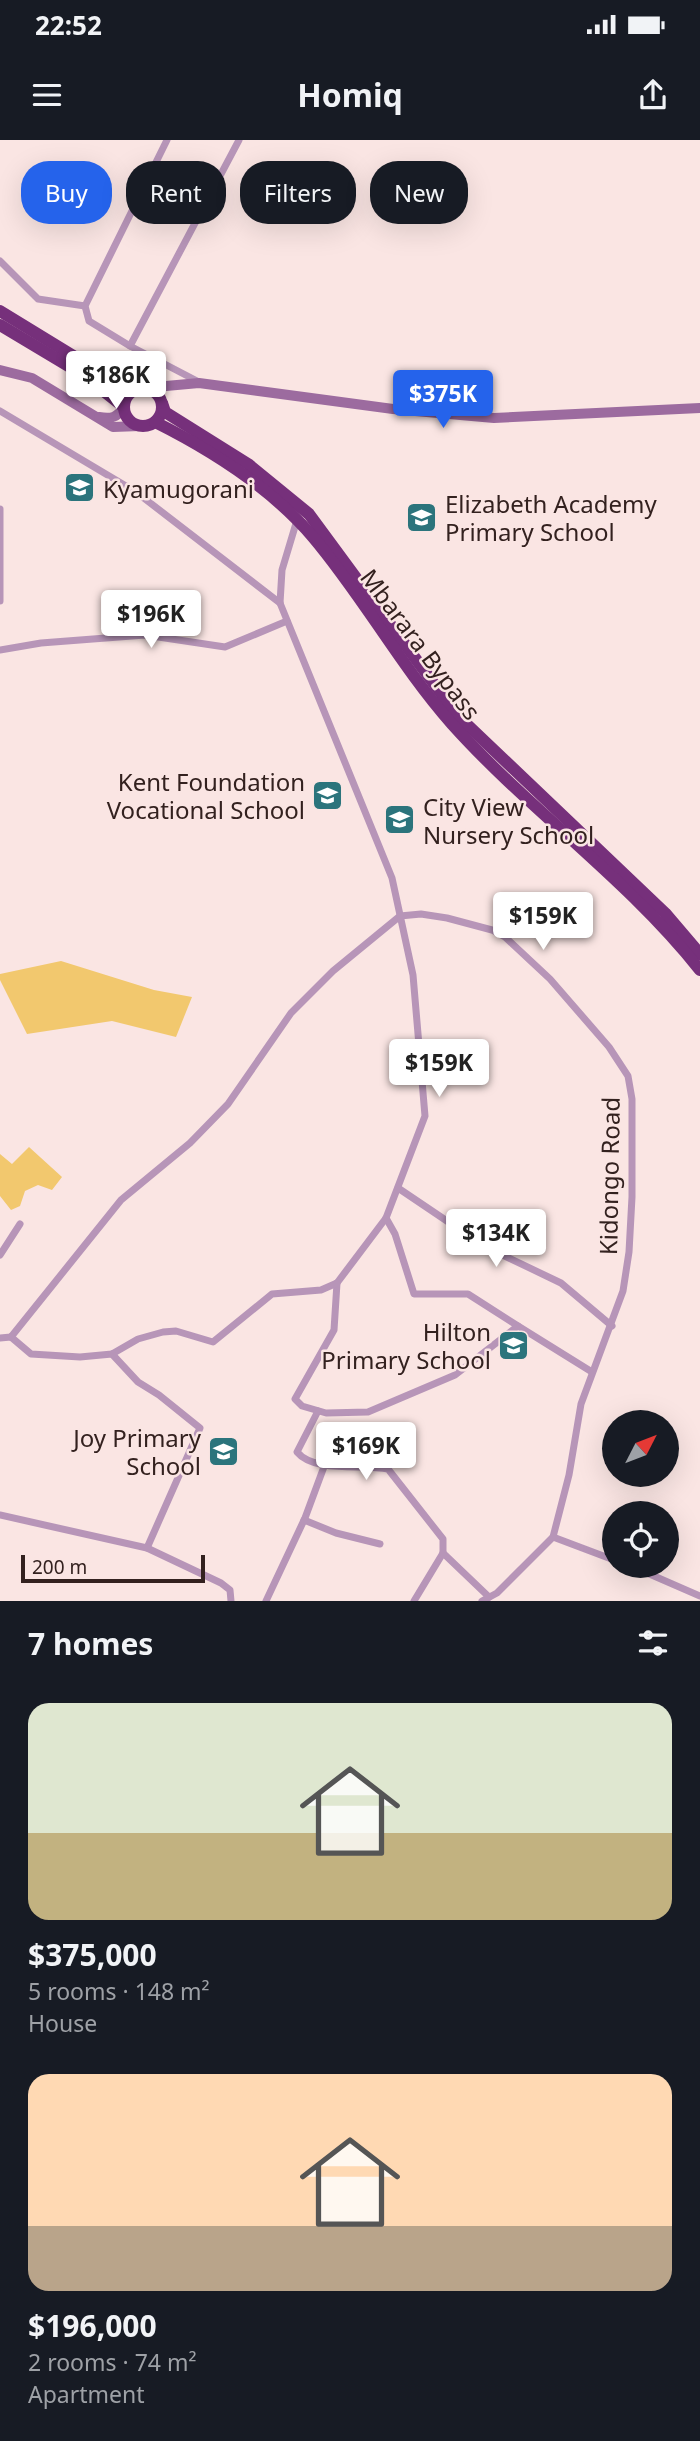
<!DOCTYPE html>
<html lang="en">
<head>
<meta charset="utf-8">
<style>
  body { margin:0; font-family:"Noto Sans",sans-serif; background:#242831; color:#f1f3f6; height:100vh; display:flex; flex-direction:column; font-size:26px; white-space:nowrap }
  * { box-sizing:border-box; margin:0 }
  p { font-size:23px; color:#9ea1a6 }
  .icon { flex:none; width:38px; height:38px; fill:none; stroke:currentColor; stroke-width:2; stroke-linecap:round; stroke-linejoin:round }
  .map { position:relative; height:1461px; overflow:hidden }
  .drawer { display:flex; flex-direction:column; background:#171b24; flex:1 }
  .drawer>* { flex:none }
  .top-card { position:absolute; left:21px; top:21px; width:658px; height:63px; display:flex; gap:14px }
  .needle { width:46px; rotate:48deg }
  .controls { position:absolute; left:602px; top:1270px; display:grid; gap:14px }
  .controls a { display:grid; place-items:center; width:77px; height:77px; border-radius:50%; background:#171b24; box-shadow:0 7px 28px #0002; font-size:35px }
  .scale { position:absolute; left:21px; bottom:18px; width:184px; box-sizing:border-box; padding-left:7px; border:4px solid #33211f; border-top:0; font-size:19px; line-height:24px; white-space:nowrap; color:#33211f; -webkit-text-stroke:5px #fae5e3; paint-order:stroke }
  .price { position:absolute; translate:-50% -60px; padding:0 16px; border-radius:7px; background:#fff; color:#222; font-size:23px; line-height:46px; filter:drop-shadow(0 2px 4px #0008) }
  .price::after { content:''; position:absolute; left:50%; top:42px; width:21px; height:16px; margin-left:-10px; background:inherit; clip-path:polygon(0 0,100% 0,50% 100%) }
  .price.on { background:#2563eb; color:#fff }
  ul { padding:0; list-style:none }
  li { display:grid; align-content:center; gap:14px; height:371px; padding:0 28px }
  li span { display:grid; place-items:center; height:217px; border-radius:21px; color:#555 }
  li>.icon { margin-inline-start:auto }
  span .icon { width:126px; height:126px; fill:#fffc; stroke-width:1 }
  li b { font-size:30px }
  h2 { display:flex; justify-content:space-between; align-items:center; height:84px; padding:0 28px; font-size:30px }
  .chip { padding:0 24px; border-radius:28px; background:#171b24; box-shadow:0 7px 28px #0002; font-size:24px; line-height:63px }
  .chip.on { background:#2563eb; color:#fff }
  .status { display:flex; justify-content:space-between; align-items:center; height:49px; padding:0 35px; background:#171b24; direction:ltr }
  .status svg { height:19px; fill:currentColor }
  header { display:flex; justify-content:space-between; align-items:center; height:91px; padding:0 28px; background:#171b24; font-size:32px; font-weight:700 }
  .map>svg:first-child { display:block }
  .green { fill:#f2c86e }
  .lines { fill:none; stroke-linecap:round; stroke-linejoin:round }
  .street { stroke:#b795b8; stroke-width:7 }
  .secondary { stroke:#9c6b9f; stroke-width:10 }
  .highway { stroke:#76307b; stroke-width:12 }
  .labels { text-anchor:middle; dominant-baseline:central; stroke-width:5; stroke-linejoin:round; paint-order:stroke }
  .poi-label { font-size:24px; fill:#33211f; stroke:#fae5e3; text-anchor:start }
  .street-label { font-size:24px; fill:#33211f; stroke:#fae5e3 }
</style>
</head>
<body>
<div class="status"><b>22:52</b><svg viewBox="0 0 49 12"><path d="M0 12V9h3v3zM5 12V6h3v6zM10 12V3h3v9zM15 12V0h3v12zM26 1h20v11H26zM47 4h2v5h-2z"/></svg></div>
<header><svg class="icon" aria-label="menu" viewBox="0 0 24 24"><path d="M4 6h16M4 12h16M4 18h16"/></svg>Homiq<svg class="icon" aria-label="share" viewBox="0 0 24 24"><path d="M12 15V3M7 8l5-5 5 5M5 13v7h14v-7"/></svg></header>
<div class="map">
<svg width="700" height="1461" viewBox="0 0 700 1461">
  <rect width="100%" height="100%" fill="#fae5e3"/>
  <g class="green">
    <path d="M 61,821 L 154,850 L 192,857 L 176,897 L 112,881 L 27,894 L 0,840 L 0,834 Z"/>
    <path d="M 29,1007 L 62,1037 L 52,1050 L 38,1045 L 25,1051 L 20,1066 L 11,1070 L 0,1056 L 0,1014 L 12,1024 Z"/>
  </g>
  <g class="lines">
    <g class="street">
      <path d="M 0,121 L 38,159 L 85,166"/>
      <path d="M 130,206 L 89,181 L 85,166 L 167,0"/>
      <path d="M 199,242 L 130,206 L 239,0"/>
      <path d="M 0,271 L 136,352 L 280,463"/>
      <path d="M 0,369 L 0,461"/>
      <path d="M 0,510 L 41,503 L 145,495 L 225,507 L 287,481"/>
      <path d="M 398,1048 L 484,1106 L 561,1143 L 612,1186"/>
      <path d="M 386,1078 L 395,1094 L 414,1154 L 468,1154 L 518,1186"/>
      <path d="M 0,1115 L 20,1084"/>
      <path d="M 337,1143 L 334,1190 L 295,1259 L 302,1266 L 326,1273 L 368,1272 L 455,1235 L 518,1186 L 592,1232"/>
      <path d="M 11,1197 L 121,1060 L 190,1003 L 228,964 L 291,873 L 333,831 L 400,776 L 421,774 L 447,778 L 492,790 L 505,797 L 550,839 L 609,907 L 628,936 L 632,959 L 632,1057 L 629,1112 L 623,1151 L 581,1264 L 569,1335 L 553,1397 L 497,1453 L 482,1461"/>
      <path d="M 11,1197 L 31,1214 L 80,1217 L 112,1214 L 138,1199 L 163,1192 L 176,1191 L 213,1202 L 272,1154 L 321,1150 L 337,1143 L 386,1078 L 425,976 L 413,835 L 392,738 L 280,463 L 282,430 L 297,380"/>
      <path d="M 0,1198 L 11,1197"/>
      <path d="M 112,1214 L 138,1242 L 159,1255 L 200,1288 L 147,1408"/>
      <path d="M 318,1271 L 297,1312 C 314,1333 363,1324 388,1329 L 443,1399 L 443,1413 L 414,1461"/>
      <path d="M 0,1375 L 147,1408 L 221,1443 L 230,1450 L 231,1461"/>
      <path d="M 304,1380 L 336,1393 L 380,1404"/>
      <path d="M 553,1397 L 614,1420"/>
      <path d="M 443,1413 L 489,1457"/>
      <path d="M 631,1426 L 700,1456"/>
      <path d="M 266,1461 L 305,1378 L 325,1324"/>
    </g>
    <g class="secondary">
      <path d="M 0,230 L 32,238 L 113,287 L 140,286"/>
      <path d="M 144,248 L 199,243 L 393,269 L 494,278 L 700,268"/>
      <path d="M 99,277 C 111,279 117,278 124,267"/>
    </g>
    <g class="highway">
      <path d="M 0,171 L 85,223 L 137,249"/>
      <path d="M 0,185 L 82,234 L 124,267"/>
      <circle cx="143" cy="267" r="19"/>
      <path d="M 162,263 L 165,272 L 248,324 L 309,374 L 457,575 L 665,773 L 700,814"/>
      <path d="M 155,282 C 211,310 272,349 313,397 C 363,456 400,525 452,584 C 530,671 627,738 700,830"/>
    </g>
  </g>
  <defs>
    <symbol id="school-square" viewBox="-11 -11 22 22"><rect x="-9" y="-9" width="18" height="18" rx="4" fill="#2b747c" stroke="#fae5e3"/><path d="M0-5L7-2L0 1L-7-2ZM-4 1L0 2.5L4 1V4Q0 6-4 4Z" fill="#fff"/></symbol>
  </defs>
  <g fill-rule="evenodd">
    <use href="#school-square" x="62" y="330" width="35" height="35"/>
    <use href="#school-square" x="404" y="360" width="35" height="35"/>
    <use href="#school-square" x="310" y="638" width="35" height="35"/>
    <use href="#school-square" x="382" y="662" width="35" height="35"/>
    <use href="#school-square" x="496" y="1188" width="35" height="35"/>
    <use href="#school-square" x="206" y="1294" width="35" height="35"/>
  </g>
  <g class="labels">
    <g class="poi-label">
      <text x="103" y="348">Kyamugorani</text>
      <text x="445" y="363">Elizabeth Academy<tspan x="445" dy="28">Primary School</tspan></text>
      <text x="305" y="641" text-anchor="end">Kent Foundation<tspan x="305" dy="28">Vocational School</tspan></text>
      <text x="423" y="666">City View<tspan x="423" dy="28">Nursery School</tspan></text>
      <text x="491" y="1191" text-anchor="end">Hilton<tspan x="491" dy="28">Primary School</tspan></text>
      <text x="201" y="1297" text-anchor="end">Joy Primary<tspan x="201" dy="28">School</tspan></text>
    </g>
    <g class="street-label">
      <text transform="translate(421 504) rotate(53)">Mbarara Bypass</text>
      <text transform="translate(609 1036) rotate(-89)">Kidongo Road</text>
    </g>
  </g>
</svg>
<div class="controls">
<a><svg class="needle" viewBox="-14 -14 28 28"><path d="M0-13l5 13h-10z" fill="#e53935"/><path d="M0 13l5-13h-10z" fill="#9ea1a6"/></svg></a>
<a><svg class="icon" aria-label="locate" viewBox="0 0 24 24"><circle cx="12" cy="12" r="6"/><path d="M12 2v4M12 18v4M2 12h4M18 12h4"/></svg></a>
</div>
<div class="scale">200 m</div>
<b class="price" style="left:116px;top:271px">$186K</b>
<b class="price on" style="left:443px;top:290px">$375K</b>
<b class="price" style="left:151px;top:510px">$196K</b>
<b class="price" style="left:543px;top:812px">$159K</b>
<b class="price" style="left:439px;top:959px">$159K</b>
<b class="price" style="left:496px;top:1129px">$134K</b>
<b class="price" style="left:366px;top:1342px">$169K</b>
<div class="top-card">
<a class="chip on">Buy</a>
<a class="chip">Rent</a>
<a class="chip">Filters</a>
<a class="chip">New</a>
</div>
</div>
<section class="drawer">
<h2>7 homes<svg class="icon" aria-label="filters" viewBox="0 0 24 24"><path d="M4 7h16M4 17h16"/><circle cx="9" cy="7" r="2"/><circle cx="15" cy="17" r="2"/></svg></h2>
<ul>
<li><span style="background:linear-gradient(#dfe7d0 60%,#c2b280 0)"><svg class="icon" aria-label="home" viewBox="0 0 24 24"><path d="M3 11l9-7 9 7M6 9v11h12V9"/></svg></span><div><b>$375,000</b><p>5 rooms · 148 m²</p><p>House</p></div></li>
<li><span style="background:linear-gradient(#ffd9b3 70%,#b9a48a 0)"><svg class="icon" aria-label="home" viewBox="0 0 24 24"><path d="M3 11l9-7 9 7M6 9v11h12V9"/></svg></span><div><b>$196,000</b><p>2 rooms · 74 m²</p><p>Apartment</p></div></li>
</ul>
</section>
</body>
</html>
